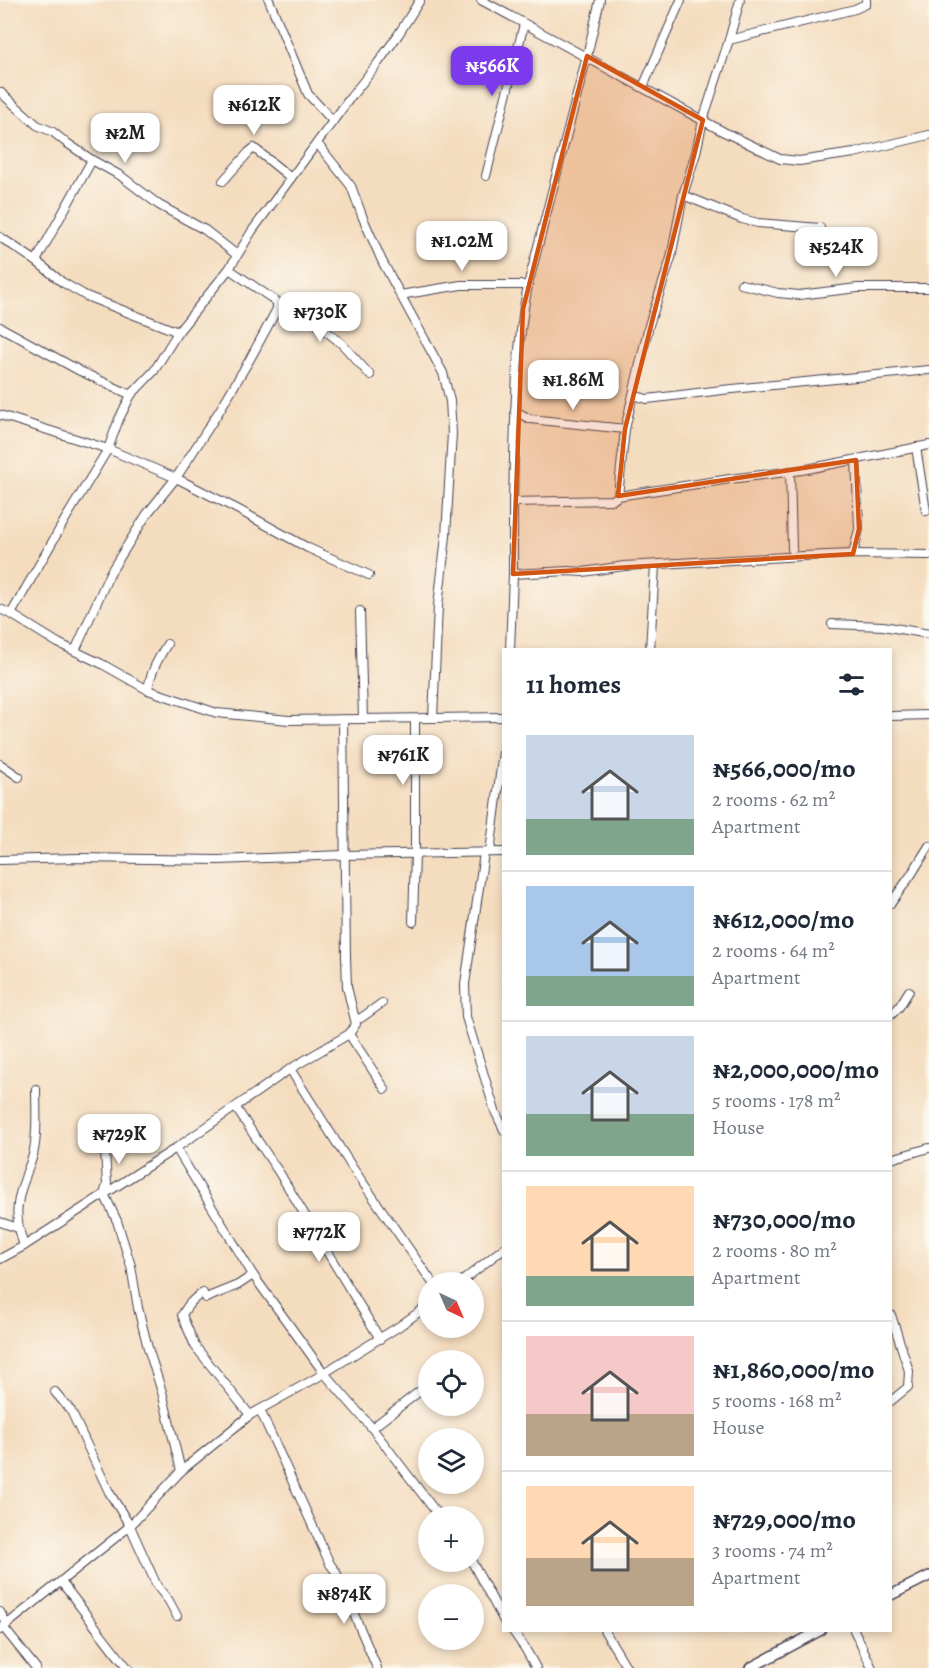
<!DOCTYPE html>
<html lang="en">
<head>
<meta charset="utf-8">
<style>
  body { margin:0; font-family:Alegreya,serif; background:#f6f6f7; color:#1f2937; height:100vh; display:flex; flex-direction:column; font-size:22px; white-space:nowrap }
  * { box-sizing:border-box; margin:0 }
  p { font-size:20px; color:#747a83 }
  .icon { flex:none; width:33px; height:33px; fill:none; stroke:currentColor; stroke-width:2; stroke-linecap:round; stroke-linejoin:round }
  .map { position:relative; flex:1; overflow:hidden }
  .sheet { position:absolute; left:502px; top:648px; width:390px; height:984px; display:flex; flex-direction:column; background:#fff; border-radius:0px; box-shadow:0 3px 9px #0003 }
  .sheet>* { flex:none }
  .needle { width:39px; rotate:136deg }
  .fabs { position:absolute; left:418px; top:1272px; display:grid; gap:12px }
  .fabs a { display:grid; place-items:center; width:66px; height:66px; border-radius:50%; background:#fff; box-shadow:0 3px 9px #0003; font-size:30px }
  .price { position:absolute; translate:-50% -51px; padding:0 14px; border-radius:12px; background:#fff; color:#222; font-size:20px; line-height:39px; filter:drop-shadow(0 2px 3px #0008) }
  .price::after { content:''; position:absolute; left:50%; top:36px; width:18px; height:14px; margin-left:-9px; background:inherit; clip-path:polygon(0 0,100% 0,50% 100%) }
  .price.selected { background:#7c3aed; color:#fff }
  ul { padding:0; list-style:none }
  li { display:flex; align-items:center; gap:18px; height:150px; padding:0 24px }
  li+li { border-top:2px solid #e0e1e3 }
  li span { display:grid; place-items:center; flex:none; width:168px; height:120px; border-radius:0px; color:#555 }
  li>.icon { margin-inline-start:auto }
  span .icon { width:72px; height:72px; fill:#fffc; stroke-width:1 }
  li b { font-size:26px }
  h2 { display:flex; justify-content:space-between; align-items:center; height:72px; padding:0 24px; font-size:26px }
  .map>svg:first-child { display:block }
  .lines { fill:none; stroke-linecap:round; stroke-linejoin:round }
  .minor-casing { stroke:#423e4f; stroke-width:10 }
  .tertiary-casing { stroke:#423e4f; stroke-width:12 }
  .minor { stroke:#fff; stroke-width:8 }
  .tertiary { stroke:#fff; stroke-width:9 }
  .marked { fill:#d45411; fill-opacity:0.2; stroke:#d45411; stroke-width:4.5; stroke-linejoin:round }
</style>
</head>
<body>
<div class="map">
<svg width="929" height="1668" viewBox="0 0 929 1668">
  <rect width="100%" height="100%" fill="#fbf7ec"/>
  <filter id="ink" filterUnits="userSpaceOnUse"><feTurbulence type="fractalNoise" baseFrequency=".0167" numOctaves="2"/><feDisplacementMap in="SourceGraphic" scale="12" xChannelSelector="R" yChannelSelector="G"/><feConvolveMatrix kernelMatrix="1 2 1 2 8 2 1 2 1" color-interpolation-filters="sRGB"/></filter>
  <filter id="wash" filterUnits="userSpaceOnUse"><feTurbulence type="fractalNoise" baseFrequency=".008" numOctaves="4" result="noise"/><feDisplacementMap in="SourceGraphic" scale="24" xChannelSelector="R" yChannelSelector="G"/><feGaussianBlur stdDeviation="1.35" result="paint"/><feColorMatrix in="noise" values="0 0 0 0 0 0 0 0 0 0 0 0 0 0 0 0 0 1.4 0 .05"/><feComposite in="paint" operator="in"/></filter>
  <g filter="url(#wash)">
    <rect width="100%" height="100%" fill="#f4dcbe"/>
  </g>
  <g filter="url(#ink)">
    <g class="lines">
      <defs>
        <g id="minor">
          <path d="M 269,0 L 308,94 L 333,121"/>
          <path d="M 481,0 L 724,132 L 780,159 L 799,161 L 854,153 L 929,135"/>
          <path d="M 729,40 L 855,9 L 866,4 L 866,0"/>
          <path d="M 643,87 L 681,0"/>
          <path d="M 0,92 L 37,125 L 53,132 L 64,141 L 92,160 L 121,176 L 159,205 L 205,230 L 237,255"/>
          <path d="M 317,143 L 351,186 L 363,218 L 382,261 L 443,373 L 450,401 L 452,433 L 446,536 L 438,606 L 433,718"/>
          <path d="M 486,176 L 524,24"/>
          <path d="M 223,181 L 249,152 L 254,148 L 291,178"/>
          <path d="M 683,195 L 742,219 L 758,223 L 820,228"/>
          <path d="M 0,237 L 36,261 L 62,282 L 86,296 L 178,332"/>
          <path d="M 36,261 L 92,160"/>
          <path d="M 741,284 L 778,293 L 799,295 L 857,288 L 929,288"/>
          <path d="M 400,295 L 461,285 L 528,285"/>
          <path d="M 277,302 L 312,320 L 341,343 L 370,375"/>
          <path d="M 0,327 L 80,371 L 131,395"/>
          <path d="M 633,395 L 647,399 L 656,398 L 722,390 L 929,370"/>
          <path d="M 515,411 L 530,419 L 625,429"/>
          <path d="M 0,415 L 108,449 L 176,478 L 237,509 L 308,548 L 369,575"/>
          <path d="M 916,447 L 926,511"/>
          <path d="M 790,471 L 792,549"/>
          <path d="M 618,496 L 730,479 L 802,470 L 929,445"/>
          <path d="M 513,502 C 515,430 514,356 528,285 L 587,56 L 600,0"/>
          <path d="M 853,554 L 859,529 L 856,460"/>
          <path d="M 513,574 L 568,571 L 583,572 L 624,566 L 803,556 L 853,554 L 929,555"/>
          <path d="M 0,609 L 11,614 L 58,643 L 102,664 L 148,690 L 217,713 L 289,720 L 504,717"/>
          <path d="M 360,611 L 363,719"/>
          <path d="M 11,614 L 66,518 L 108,449 L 119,419 L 131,395 L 154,371 L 178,332 L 229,269 L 252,231 L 350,98 L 378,63 L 398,35 L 420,0"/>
          <path d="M 832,624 L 883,626 L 929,634"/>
          <path d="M 510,650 L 513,574 L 513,502 L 613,500 L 618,496 L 625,429 L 649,325 L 671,258 L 683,195 L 696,153 L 703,120 L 729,40 L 740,0"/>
          <path d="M 650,650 L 655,565"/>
          <path d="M 75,651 L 110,573 L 147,514 L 176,478 L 218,413 L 250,359 L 277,309 L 277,302 L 229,269"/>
          <path d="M 148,690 C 150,673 158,659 167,644"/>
          <path d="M 891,716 L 929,715"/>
          <path d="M 0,764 L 19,777"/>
          <path d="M 490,852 L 504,744"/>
          <path d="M 484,853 L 465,984 L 466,1017 L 495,1111 L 504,1130"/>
          <path d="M 0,860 L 77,858 L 218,860 L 344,855 L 504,852"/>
          <path d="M 891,903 L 911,875 L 929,846"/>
          <path d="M 413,922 L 415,853 L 415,719"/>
          <path d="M 891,1015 L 899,1007 L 909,991"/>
          <path d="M 355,1019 L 361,1018 L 382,1003"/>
          <path d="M 349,1034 L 385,1089"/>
          <path d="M 290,1069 L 352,1167 L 432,1282"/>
          <path d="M 236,1108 L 282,1177"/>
          <path d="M 104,1133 L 107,1185 L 104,1194 L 117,1221 L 131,1266 L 138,1308 L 148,1348 L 162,1392 L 181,1471"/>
          <path d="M 891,1159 L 929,1148"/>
          <path d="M 280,1174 L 380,1339"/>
          <path d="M 0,1222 L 18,1228"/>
          <path d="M 24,1246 C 15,1220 15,1204 25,1178 C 27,1170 31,1163 33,1155 C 38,1134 36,1111 36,1089"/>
          <path d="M 0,1259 L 24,1246 L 176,1148 L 290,1069 L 349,1034 L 356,1024 L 347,987 L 346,957 L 343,719"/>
          <path d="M 461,1282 L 504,1248"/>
          <path d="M 203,1293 C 193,1298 188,1305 182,1315 L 195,1346 L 250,1415"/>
          <path d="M 206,1298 L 238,1285 L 253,1275"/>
          <path d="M 429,1305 L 398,1327 L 324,1373 L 372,1428 L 439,1516"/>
          <path d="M 891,1315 L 909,1371 L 908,1387 L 891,1401"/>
          <path d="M 55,1392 L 71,1411 L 109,1492 L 130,1526 L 157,1586 L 169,1601 L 177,1616"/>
          <path d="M 260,1410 L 330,1564 L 336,1572 L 377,1668"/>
          <path d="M 372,1428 L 429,1384"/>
          <path d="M 472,1562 L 504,1621"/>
          <path d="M 61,1582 C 84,1610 104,1640 128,1668"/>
          <path d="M 0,1612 L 7,1624"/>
          <path d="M 3,1627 L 36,1668"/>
          <path d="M 0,1630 L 130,1526 L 181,1471 L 250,1415 L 318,1377 L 324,1373 L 253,1275 L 176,1148"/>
          <path d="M 512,1630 L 526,1650 L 536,1668"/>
          <path d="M 604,1630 L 627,1668"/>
          <path d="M 854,1630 L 872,1668"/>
        </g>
        <g id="tertiary">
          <path d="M 891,1595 L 929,1576"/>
          <path d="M 750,1668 L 821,1630"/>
        </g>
      </defs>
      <use href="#minor" class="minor-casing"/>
      <use href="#tertiary" class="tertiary-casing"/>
      <use href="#minor" class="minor"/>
      <use href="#tertiary" class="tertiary"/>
    </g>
  </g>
  <path class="marked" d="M 587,56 L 703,120 L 625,429 L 618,496 L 856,460 L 859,529 L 853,554 L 513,574 L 523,309 Z"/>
</svg>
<div class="fabs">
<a><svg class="needle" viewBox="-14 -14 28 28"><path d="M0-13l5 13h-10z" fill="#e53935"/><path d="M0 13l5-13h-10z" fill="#747a83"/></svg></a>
<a><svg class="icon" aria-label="locate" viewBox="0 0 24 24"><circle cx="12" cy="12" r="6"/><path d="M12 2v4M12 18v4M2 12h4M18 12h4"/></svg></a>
<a><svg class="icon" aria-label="layers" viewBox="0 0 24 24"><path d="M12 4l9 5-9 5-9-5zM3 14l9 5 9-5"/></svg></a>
<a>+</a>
<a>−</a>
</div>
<b class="price selected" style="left:492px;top:97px">₦566K</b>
<b class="price" style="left:254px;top:136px">₦612K</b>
<b class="price" style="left:125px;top:164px">₦2M</b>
<b class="price" style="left:462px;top:272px">₦1.02M</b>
<b class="price" style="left:836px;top:278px">₦524K</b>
<b class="price" style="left:320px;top:343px">₦730K</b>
<b class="price" style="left:573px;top:411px">₦1.86M</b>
<b class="price" style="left:403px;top:786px">₦761K</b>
<b class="price" style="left:119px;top:1165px">₦729K</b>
<b class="price" style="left:319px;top:1263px">₦772K</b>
<b class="price" style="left:344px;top:1625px">₦874K</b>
<section class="sheet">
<h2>11 homes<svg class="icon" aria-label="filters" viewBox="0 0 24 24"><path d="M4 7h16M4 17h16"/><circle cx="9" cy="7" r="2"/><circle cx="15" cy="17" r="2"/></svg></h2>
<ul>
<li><span style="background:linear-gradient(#c9d6e8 70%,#7fa58c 0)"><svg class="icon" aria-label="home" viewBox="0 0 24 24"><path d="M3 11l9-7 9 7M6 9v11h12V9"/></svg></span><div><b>₦566,000/mo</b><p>2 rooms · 62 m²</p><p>Apartment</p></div></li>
<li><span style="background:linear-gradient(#a9c7e8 75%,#7fa58c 0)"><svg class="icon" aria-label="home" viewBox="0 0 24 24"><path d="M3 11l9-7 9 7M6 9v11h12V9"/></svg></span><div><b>₦612,000/mo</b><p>2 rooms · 64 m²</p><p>Apartment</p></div></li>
<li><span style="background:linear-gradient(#c9d6e8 65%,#7fa58c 0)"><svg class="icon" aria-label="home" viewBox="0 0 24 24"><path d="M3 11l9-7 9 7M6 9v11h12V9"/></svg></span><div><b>₦2,000,000/mo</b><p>5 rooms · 178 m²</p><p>House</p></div></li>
<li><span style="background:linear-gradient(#ffd9b3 75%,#7fa58c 0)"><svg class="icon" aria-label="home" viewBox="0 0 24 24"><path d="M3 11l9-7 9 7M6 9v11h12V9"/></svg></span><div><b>₦730,000/mo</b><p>2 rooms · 80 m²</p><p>Apartment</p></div></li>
<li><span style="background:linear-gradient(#f6c9c9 65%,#b9a48a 0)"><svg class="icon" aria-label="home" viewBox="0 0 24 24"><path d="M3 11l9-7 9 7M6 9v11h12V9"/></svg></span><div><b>₦1,860,000/mo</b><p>5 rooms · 168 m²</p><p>House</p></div></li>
<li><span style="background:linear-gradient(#ffd9b3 60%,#b9a48a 0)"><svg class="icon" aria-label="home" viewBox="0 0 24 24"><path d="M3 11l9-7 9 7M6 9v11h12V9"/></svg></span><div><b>₦729,000/mo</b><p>3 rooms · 74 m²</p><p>Apartment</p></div></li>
</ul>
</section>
</div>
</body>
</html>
